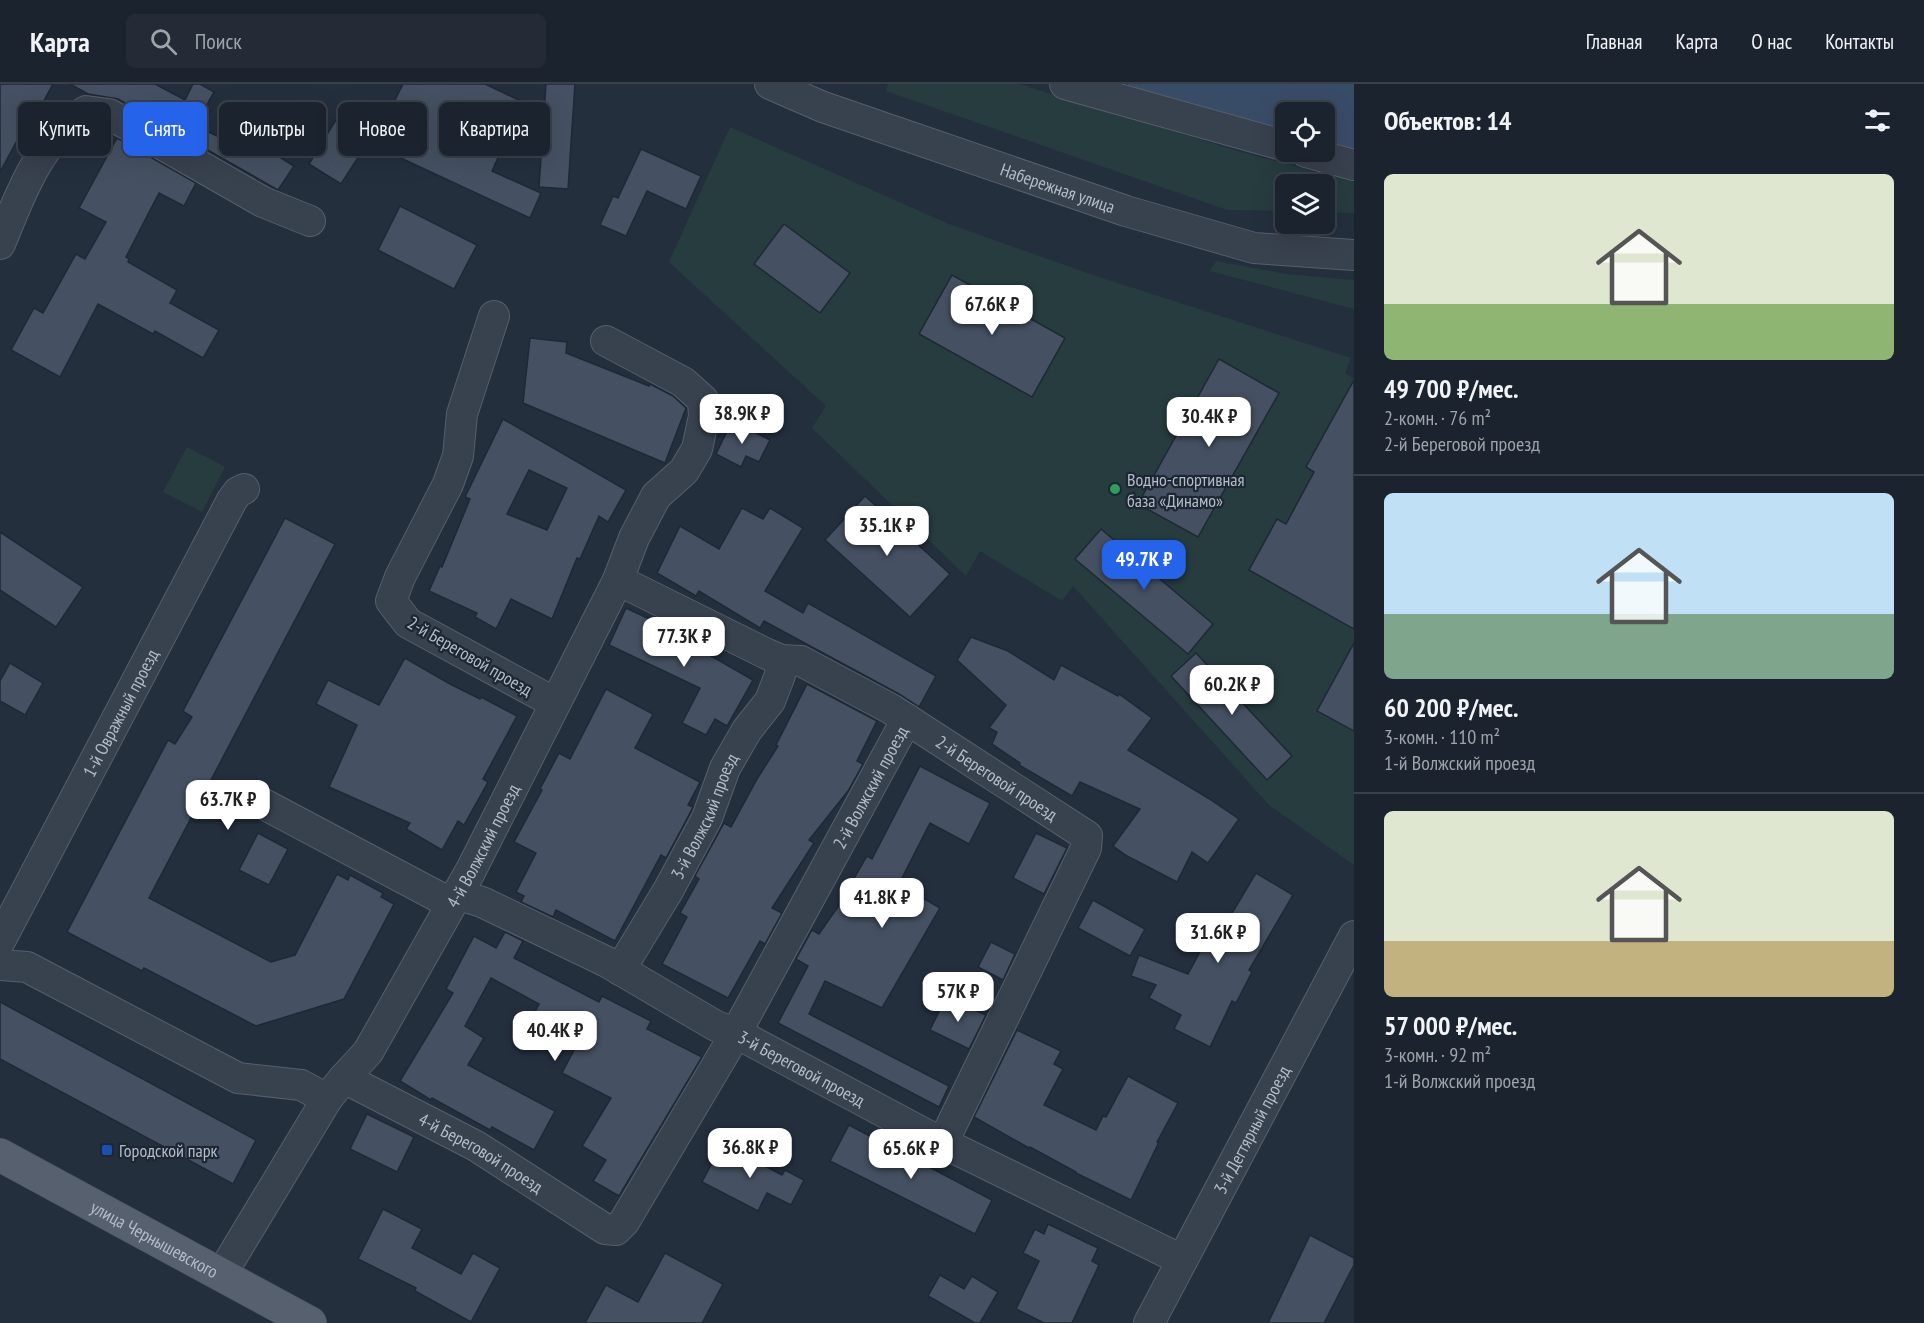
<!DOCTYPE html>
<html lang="ru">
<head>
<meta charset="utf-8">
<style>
  body { margin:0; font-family:"PT Sans Narrow",sans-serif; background:#242b36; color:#f1f3f6; height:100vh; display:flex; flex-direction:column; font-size:22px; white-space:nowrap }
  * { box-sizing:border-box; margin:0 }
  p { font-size:20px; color:#a0a4aa }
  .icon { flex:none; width:33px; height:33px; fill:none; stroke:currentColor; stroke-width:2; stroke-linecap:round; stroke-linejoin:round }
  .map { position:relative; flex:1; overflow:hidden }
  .drawer { display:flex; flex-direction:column; background:#1b232e; width:570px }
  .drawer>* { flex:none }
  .guide { position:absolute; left:18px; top:18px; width:570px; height:54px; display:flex; gap:12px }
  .controls { position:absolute; left:1275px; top:18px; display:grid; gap:12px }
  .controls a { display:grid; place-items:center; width:60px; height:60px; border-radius:9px; background:#1b232e; box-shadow:0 6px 24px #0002,0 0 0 2px #39404a; font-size:30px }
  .price { position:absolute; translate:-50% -51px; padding:0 14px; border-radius:12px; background:#fff; color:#222; font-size:20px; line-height:39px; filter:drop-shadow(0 2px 3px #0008) }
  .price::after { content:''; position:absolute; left:50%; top:36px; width:18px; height:14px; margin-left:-9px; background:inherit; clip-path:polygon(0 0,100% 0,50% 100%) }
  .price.current { background:#2563eb; color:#fff }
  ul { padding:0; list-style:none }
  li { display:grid; align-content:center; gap:12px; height:318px; padding:0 30px }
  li+li { border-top:2px solid #39404a }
  li span { display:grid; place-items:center; height:186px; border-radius:9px; color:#555 }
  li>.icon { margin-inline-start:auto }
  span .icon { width:108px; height:108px; fill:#fffc; stroke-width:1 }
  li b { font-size:26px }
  h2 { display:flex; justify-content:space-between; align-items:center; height:72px; padding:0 30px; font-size:26px }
  .pill { padding:0 21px; border-radius:9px; background:#1b232e; box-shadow:0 6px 24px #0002,0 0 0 2px #39404a; font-size:21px; line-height:54px }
  .pill.current { background:#2563eb; color:#fff }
  header { display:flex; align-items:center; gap:36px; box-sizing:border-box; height:84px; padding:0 30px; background:#1b232e; border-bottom:2px solid #39404a }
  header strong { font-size:28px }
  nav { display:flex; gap:33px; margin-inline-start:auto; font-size:21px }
  .search { width:420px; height:54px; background:#242b36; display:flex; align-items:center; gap:15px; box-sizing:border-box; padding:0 21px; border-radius:9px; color:#a0a4aa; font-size:22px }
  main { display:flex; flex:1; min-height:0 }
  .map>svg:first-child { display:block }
  .green { fill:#263c3f }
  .water { fill:#394c67 }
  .building { fill:#455162; stroke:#1f2835; stroke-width:1.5; fill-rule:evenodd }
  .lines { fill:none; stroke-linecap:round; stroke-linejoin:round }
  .street-casing { stroke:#565f6c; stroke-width:32 }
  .primary-casing { stroke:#414a57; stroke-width:34 }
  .street { stroke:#38414e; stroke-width:30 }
  .primary { stroke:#56606e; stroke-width:33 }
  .leisure-dot { fill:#2e9e5b; stroke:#1d2633; stroke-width:2 }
  .transit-dot { fill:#1a4fb4; stroke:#1d2633; stroke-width:2 }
  .labels { text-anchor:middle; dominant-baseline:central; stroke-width:4.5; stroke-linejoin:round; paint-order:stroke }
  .street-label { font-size:18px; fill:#b4bcc9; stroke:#1d2633 }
  .poi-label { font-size:18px; fill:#b4bcc9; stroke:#1d2633; text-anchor:start }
</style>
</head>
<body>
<header>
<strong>Карта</strong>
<div class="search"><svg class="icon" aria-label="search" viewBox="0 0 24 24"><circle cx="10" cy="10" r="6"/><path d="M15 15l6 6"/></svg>Поиск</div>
<nav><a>Главная</a><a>Карта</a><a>О нас</a><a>Контакты</a></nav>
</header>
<main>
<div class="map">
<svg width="1354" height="1239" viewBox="0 0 1354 1239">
  <rect width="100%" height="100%" fill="#242f3e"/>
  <g class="green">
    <path d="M 888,0 L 1019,0 L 1241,68 L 1354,98 L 1354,129 L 1325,128 L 1324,100 L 1286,100 L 1285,127 L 1227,126 L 886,7 Z"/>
    <path d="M 730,43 L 949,140 L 1093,191 L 1351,274 L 1345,289 L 1354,295 L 1354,781 L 1269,721 L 1073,502 L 1062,517 L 980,467 L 966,492 L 812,344 L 826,322 L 669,178 Z"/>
    <path d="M 1216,177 L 1286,190 L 1354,196 L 1354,225 L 1210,187 Z"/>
    <path d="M 187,363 L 225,383 L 202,428 L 163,408 Z"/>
  </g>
  <path class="water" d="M 1128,0 L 1354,0 L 1354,70 L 1325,62 L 1324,28 L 1286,28 L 1285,50 L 1125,6 Z"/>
  <g class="building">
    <path d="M 0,0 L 53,0 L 35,33 L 31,31 L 0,88 Z"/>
    <path d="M 70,0 L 155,0 L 185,16 L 193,0 L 200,0 L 214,8 L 205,24 L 210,27 L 200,44 L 251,68 L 257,59 L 294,82 L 278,106 L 118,15 L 88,10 Z"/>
    <path d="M 403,0 L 485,0 L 523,18 L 492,87 L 541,109 L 530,134 L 392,70 L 412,27 L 394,18 Z"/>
    <path d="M 546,0 L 575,0 L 568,105 L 539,103 Z"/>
    <path d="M 337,34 L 370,55 L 341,100 L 309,80 Z"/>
    <path d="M 117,54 L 196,99 L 184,122 L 159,109 L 126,173 L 129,175 L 128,178 L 177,206 L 170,219 L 219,246 L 203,274 L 155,247 L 153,250 L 98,220 L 60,293 L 11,266 L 34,224 L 43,229 L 76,170 L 85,175 L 106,138 L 79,124 Z"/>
    <path d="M 641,65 L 701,92 L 686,125 L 647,107 L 626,152 L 600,141 L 613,112 L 618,114 Z"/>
    <path d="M 400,122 L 477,161 L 454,205 L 378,166 Z"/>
    <path d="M 784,140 L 850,189 L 820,229 L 754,180 Z"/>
    <path d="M 952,191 L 1065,254 L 1032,313 L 919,250 Z"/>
    <path d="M 530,254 L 567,258 L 566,269 L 649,302 L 650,300 L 673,312 L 686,324 L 665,379 L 523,319 Z"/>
    <path d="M 1219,275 L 1279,309 L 1198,453 L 1138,420 Z"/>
    <path d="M 1354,296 L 1354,545 L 1249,486 L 1277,435 L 1286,440 L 1314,388 L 1306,383 Z"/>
    <path d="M 503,335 L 626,406 L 608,438 L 599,432 L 580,475 L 577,474 L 552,535 L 511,515 L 496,545 L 475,533 L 477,529 L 429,507 L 440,482 L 442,483 L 470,415 L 465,413 ZM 529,386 L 567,404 L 547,446 L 507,430 Z"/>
    <path d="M 732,337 L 770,356 L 759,378 L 746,372 L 741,383 L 716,370 Z"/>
    <path d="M 865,412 L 950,490 L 910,533 L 825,456 Z"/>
    <path d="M 742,424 L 763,435 L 770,424 L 803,444 L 765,507 L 803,529 L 808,519 L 936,592 L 919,623 L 899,610 L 764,537 L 760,544 L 699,507 L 696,512 L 657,489 L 680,442 L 719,465 Z"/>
    <path d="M 285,434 L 335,460 L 149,814 L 271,878 L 295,871 L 337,790 L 348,796 L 350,791 L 383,809 L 381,813 L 394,820 L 344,915 L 256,942 L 144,884 L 142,887 L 67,848 L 168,656 L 175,660 L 192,633 L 183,627 Z"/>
    <path d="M 1101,445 L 1213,540 L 1188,570 L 1075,475 Z"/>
    <path d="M 0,448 L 83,503 L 56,543 L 0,506 Z"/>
    <path d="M 626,524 L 692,555 L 690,560 L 753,596 L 727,642 L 715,635 L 706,651 L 682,639 L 700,604 L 609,561 Z"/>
    <path d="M 971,553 L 1008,567 L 1054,596 L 1061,581 L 1118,612 L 1119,610 L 1152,634 L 1128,666 L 1208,714 L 1239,735 L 1208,779 L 1192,768 L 1177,798 L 1127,772 L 1113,762 L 1140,725 L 1080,698 L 1072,712 L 1019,681 L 1020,679 L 992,660 L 997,648 L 989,644 L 1006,621 L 957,576 Z"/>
    <path d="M 1354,559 L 1354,647 L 1317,627 Z"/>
    <path d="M 1196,569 L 1292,672 L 1267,696 L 1171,592 Z"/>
    <path d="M 405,574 L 450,600 L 480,615 L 481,613 L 517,632 L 483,695 L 488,698 L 464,741 L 458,737 L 442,766 L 406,745 L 410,739 L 329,703 L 357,641 L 316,620 L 328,596 L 379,621 Z"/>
    <path d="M 10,579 L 43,599 L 25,631 L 0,617 L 0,597 Z"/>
    <path d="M 807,600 L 877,637 L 857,677 L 863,680 L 848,707 L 809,756 L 814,759 L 772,824 L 782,829 L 765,860 L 760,857 L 728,914 L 662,880 L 687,833 L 680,829 L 699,795 L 695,792 L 724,739 L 731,743 L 757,695 L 778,662 L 776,661 Z"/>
    <path d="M 606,605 L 653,630 L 635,664 L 700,698 L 688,721 L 693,723 L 691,727 L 666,774 L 661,771 L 615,857 L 556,826 L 553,833 L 521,818 L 524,812 L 516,808 L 536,769 L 514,758 L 542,706 L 540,705 L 559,669 L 570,675 Z"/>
    <path d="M 920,682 L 990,719 L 969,760 L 930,739 L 899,800 L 940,824 L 882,924 L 825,897 L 809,930 L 949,1002 L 939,1023 L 778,939 L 808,882 L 796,875 L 812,846 L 819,850 L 837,824 L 867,772 L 872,775 Z"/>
    <path d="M 258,749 L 288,765 L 269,801 L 239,786 Z"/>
    <path d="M 1036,749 L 1067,764 L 1044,810 L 1013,794 Z"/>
    <path d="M 1256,789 L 1293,811 L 1249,886 L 1252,888 L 1236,919 L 1232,917 L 1210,963 L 1174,945 L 1181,931 L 1149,914 L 1156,901 L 1131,892 L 1139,871 L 1188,890 L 1203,862 L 1210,866 Z"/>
    <path d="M 1093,816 L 1145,845 L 1130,872 L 1078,844 Z"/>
    <path d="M 505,848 L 523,857 L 514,874 L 599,918 L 602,912 L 651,937 L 647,945 L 702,973 L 619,1112 L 593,1097 L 606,1076 L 582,1062 L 611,1014 L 562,989 L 575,964 L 529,939 L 539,920 L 491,894 L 465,942 L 484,954 L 468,981 L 555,1027 L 534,1066 L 492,1043 L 490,1046 L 432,1014 L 431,1016 L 400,997 L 453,909 L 446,905 L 474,852 L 496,864 Z"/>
    <path d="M 991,858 L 1015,870 L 1003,896 L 978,883 Z"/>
    <path d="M 946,913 L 986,931 L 969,965 L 930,946 Z"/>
    <path d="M 0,918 L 256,1056 L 233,1100 L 0,975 Z"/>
    <path d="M 1017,946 L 1061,967 L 1054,980 L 1063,985 L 1044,1021 L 1096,1046 L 1103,1032 L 1106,1033 L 1128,992 L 1178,1019 L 1157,1058 L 1159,1058 L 1131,1116 L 1076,1089 L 1076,1088 L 1030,1063 L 1029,1064 L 974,1033 Z"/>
    <path d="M 367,1030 L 414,1053 L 397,1088 L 350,1065 Z"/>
    <path d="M 849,1041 L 992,1116 L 975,1150 L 830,1077 Z"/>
    <path d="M 722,1060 L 782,1091 L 785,1086 L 804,1096 L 791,1121 L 767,1109 L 758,1127 L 702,1098 Z"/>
    <path d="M 383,1125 L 422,1145 L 412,1164 L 461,1190 L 473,1169 L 500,1184 L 471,1238 L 415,1207 L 416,1204 L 358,1175 Z"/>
    <path d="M 1048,1140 L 1098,1164 L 1092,1177 L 1099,1181 L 1072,1239 L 1044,1239 L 1016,1225 L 1039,1177 L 1023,1169 L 1035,1145 L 1044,1150 Z"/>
    <path d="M 1310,1151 L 1354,1174 L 1354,1181 L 1324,1239 L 1268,1239 Z"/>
    <path d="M 665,1169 L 723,1200 L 702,1239 L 585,1239 L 606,1201 L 638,1218 Z"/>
    <path d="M 940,1191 L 964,1205 L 972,1192 L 998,1208 L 980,1239 L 975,1239 L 928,1212 Z"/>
  </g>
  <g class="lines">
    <defs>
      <g id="street">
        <path id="s1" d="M 770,0 L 823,23 L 1126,127 L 1254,164 L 1354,171"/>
        <path d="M 1065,0 L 1286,62"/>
        <path d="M 1306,68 L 1354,81"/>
        <path d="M 0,160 C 20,111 39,56 86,27 L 109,30 L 263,118 L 310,137"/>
        <path d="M 494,232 L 462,330 L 458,372 L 448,400 L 400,493 L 391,517 L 408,539 L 555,619"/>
        <path id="s2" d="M 618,496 L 767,570 L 781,576 L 801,577 L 891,625 L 1087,752 L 1086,764 L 951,1042 L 942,1058"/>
        <path d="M 256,716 L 450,819"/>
        <path id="s3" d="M 456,810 L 482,818 L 607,878 L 716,942 L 736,949 L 927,1051 L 1182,1176"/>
        <path id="s4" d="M 0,857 L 232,416 L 238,408 L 244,405"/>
        <path d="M 0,881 L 27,883 L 238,994 L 301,1001 L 327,1015"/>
        <path id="s5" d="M 620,886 L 669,805 L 707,734 L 725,684 L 747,646 L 770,617 L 780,591 L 781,576"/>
        <path id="s6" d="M 344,994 L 476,1062 L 605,1145 L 616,1146 L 624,1138 L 736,949 L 907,635"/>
        <path id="s7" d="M 221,1191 L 327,1015 L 344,994 L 368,968 L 471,786 L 618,496 L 634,454 L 656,412 L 684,387 L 697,365 L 704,332 L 703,316 L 683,298 L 606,257"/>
        <path id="s8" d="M 1149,1239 L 1354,852"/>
      </g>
      <g id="primary">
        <path id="s9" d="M 0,1071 L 310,1239"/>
      </g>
    </defs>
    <use href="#street" class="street-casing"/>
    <use href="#primary" class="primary-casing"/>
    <use href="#street" class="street"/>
    <use href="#primary" class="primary"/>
  </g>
  <circle class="leisure-dot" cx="1115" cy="405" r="6"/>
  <rect class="transit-dot" x="101" y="1060" width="12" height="12" rx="3"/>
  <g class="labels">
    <g class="street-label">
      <text stroke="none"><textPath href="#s1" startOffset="306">Набережная улица</textPath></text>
      <text transform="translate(470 572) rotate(30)">2-й Береговой проезд</text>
      <text stroke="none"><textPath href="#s4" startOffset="258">1-й Овражный проезд</textPath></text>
      <text stroke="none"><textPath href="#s2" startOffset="430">2-й Береговой проезд</textPath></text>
      <text stroke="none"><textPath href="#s6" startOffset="824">2-й Волжский проезд</textPath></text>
      <text stroke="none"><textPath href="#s5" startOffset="176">3-й Волжский проезд</textPath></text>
      <text stroke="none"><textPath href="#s7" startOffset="504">4-й Волжский проезд</textPath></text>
      <text stroke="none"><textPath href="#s3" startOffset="388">3-й Береговой проезд</textPath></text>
      <text stroke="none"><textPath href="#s8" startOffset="219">3-й Дегтярный проезд</textPath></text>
      <text stroke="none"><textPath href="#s6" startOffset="156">4-й Береговой проезд</textPath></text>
      <text stroke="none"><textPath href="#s9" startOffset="176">улица Чернышевского</textPath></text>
    </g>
    <g class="poi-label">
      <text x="1127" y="395">Водно-спортивная<tspan x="1127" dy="21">база «Динамо»</tspan></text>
      <text x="119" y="1066">Городской парк</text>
    </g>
  </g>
</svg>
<div class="controls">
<a><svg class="icon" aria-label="locate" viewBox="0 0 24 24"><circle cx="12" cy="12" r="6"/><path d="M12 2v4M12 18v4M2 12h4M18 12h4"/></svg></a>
<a><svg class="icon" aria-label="layers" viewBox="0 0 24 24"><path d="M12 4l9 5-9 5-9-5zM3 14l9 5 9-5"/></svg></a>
</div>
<b class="price" style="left:992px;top:252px">67.6K ₽</b>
<b class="price" style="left:742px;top:361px">38.9K ₽</b>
<b class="price" style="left:1209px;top:364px">30.4K ₽</b>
<b class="price" style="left:887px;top:473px">35.1K ₽</b>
<b class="price current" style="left:1144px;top:507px">49.7K ₽</b>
<b class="price" style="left:684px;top:584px">77.3K ₽</b>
<b class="price" style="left:1232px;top:632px">60.2K ₽</b>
<b class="price" style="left:228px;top:747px">63.7K ₽</b>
<b class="price" style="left:882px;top:845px">41.8K ₽</b>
<b class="price" style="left:1218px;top:880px">31.6K ₽</b>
<b class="price" style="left:958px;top:939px">57K ₽</b>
<b class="price" style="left:555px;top:978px">40.4K ₽</b>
<b class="price" style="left:750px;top:1095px">36.8K ₽</b>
<b class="price" style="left:911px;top:1096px">65.6K ₽</b>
<div class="guide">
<a class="pill">Купить</a>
<a class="pill current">Снять</a>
<a class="pill">Фильтры</a>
<a class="pill">Новое</a>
<a class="pill">Квартира</a>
</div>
</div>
<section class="drawer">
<h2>Объектов: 14<svg class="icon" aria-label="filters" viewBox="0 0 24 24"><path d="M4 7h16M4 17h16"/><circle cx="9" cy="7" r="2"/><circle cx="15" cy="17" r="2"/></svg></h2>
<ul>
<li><span style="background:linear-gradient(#dfe7d0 70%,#8fb573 0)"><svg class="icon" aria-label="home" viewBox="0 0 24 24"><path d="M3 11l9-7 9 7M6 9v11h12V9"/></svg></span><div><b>49 700 ₽/мес.</b><p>2-комн. · 76 m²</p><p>2-й Береговой проезд</p></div></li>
<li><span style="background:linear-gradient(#bfe0f5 65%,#7fa58c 0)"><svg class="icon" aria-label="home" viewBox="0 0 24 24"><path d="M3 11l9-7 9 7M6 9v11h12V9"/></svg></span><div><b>60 200 ₽/мес.</b><p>3-комн. · 110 m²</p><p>1-й Волжский проезд</p></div></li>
<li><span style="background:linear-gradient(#dfe7d0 70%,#c2b280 0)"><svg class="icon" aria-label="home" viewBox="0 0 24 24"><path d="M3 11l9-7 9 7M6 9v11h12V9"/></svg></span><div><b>57 000 ₽/мес.</b><p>3-комн. · 92 m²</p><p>1-й Волжский проезд</p></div></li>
</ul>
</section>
</main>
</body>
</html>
